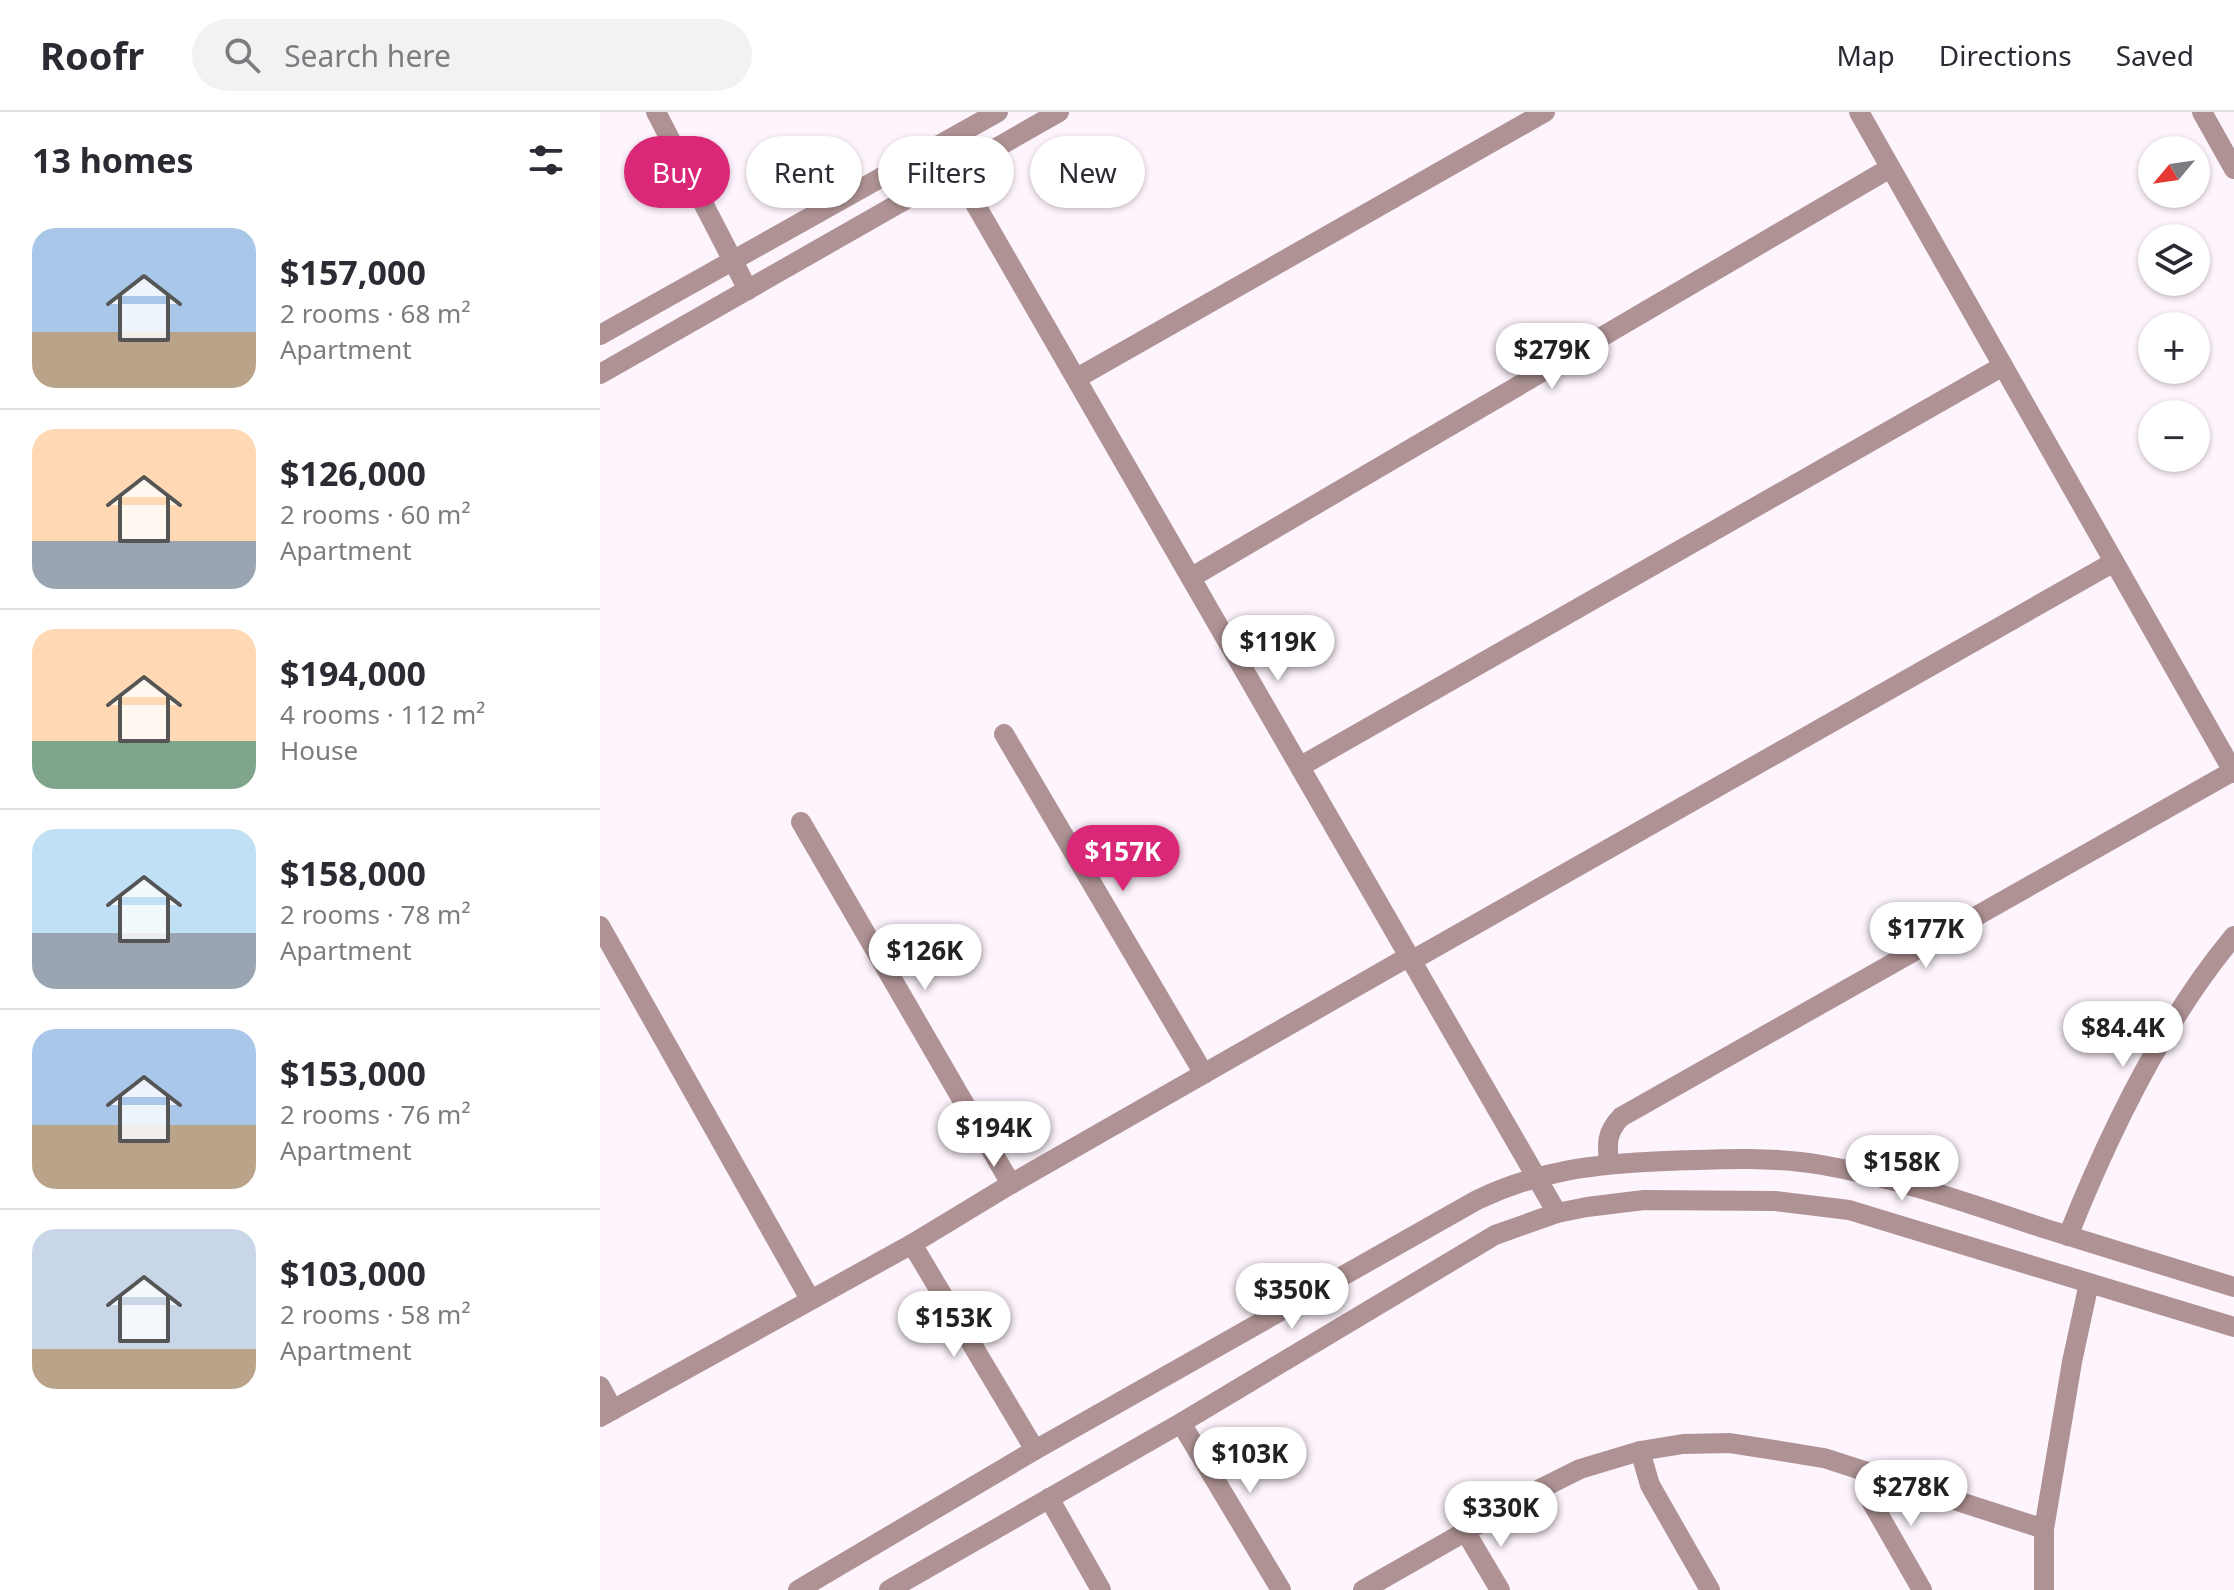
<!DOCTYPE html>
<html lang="en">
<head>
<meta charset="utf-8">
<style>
  body { margin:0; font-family:"Noto Sans",sans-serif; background:#f2f2f3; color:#2b2b33; height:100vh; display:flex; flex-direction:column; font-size:30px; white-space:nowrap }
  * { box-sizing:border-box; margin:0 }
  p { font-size:26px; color:#7c7c81 }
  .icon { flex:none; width:44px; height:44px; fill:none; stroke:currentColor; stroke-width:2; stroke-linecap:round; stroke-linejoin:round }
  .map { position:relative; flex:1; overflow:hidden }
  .details { display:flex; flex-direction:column; background:#fff; width:600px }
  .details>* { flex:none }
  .guide { position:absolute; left:24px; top:24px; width:760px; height:72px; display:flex; gap:16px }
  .needle { width:52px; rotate:241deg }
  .buttons { position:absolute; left:1538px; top:24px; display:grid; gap:16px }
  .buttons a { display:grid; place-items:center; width:72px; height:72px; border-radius:50%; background:#fff; box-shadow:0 2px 6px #0004; font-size:40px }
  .price { position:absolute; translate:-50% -68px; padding:0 18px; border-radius:28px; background:#fff; color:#222; font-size:26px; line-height:52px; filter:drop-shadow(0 2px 4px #0008) }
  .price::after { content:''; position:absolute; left:50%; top:48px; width:24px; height:18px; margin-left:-12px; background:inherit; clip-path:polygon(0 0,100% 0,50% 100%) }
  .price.on { background:#db2777; color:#fff }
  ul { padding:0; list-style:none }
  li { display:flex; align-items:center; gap:24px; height:200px; padding:0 32px }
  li+li { border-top:2px solid #e1e1e2 }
  li span { display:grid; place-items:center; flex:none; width:224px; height:160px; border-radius:24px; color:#555 }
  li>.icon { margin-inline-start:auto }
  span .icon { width:96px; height:96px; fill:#fffc; stroke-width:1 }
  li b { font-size:34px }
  h2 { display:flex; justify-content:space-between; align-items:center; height:96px; padding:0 32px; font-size:34px }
  .pill { padding:0 28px; border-radius:36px; background:#fff; box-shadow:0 2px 6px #0004; font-size:28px; line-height:72px }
  .pill.on { background:#db2777; color:#fff }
  header { display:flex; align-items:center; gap:48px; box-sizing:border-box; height:112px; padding:0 40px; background:#fff; border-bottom:2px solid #e1e1e2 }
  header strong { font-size:38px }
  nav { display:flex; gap:44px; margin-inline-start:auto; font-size:28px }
  .search { width:560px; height:72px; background:#f2f2f3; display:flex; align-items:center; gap:20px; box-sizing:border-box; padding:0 28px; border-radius:44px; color:#7c7c81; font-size:30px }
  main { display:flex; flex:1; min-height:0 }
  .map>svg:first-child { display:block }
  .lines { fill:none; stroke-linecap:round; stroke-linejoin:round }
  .street { stroke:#af9394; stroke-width:20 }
</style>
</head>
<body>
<header>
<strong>Roofr</strong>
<div class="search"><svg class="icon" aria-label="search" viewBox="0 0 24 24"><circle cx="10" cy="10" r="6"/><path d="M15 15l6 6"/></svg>Search here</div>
<nav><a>Map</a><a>Directions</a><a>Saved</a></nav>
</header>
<main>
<section class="details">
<h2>13 homes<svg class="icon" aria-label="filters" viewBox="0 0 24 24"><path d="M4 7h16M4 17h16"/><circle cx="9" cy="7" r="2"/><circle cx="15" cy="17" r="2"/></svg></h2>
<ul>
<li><span style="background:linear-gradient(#a9c7e8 65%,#b9a48a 0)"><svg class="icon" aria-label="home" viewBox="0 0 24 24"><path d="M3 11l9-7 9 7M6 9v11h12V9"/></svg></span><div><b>$157,000</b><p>2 rooms · 68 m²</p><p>Apartment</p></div></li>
<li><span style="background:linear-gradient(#ffd9b3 70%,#9aa5b1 0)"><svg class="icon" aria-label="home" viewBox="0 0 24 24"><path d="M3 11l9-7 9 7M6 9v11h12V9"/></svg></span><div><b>$126,000</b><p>2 rooms · 60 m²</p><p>Apartment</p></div></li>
<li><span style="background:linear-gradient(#ffd9b3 70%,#7fa58c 0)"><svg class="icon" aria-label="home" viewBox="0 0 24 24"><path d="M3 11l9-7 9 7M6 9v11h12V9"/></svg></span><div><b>$194,000</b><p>4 rooms · 112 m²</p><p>House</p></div></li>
<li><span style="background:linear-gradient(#bfe0f5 65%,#9aa5b1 0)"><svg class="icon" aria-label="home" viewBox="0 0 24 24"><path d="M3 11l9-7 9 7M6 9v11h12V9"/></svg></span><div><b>$158,000</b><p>2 rooms · 78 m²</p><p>Apartment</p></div></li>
<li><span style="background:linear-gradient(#a9c7e8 60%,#b9a48a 0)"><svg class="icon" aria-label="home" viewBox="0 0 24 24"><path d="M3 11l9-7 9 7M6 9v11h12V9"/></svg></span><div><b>$153,000</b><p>2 rooms · 76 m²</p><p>Apartment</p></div></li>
<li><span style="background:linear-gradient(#c9d6e8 75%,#b9a48a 0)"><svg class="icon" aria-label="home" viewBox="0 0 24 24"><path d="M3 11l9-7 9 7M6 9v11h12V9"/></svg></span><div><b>$103,000</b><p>2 rooms · 58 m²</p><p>Apartment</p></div></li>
</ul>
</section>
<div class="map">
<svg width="1634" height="1478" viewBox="0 0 1634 1478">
  <rect width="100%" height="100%" fill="#fef4fd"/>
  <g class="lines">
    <g class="street">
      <path d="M 56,0 L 148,178"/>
      <path d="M 1259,0 L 1634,661"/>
      <path d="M 1602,0 L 1634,57"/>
      <path d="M 347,30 L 363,55 L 370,83 L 957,1101"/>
      <path d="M 0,223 L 398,0"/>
      <path d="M 0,262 L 459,0"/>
      <path d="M 477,266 L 945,0"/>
      <path d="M 592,465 L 1290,56"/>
      <path d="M 404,622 L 604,962"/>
      <path d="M 701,654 L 1403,254"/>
      <path d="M 201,710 L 411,1072"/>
      <path d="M 0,814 L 210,1187"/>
      <path d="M 811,849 L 1514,450"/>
      <path d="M 1009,1052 C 1007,1031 1006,1021 1021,1005 L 1633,659"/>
      <path d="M 1468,1124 C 1509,1021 1563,909 1634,824"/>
      <path d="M 312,1132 L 435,1338"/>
      <path d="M 0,1274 L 13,1298"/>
      <path d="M 0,1305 L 312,1132 L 411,1072 L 808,845"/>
      <path d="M 581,1311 L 681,1478"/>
      <path d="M 1040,1339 L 1050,1373 L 1110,1478"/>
      <path d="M 1273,1360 L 1271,1389 L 1322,1478"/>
      <path d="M 449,1386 L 501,1478"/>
      <path d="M 865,1419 L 900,1478"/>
      <path d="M 198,1478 L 435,1338 L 877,1088 C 940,1058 995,1052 1065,1049 C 1117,1047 1170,1044 1222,1053 C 1297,1066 1371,1092 1443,1116 C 1506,1136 1570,1155 1634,1175"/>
      <path d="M 289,1478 L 581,1311 L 895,1123 L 957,1101 L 987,1095 L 1044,1088 L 1175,1089 L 1249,1098 L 1634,1215"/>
      <path d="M 763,1478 L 940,1377 L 980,1357 L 1040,1339 L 1083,1332 L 1130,1331 L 1224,1346 L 1444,1417"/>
      <path d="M 1444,1478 L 1444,1417 L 1472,1250 L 1489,1171"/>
    </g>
  </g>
</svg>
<div class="buttons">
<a><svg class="needle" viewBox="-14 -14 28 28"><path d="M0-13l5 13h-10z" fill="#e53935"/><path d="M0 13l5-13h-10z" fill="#7c7c81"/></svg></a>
<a><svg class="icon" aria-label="layers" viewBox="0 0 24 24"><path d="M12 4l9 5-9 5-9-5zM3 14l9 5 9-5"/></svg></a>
<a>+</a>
<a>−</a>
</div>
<b class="price" style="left:952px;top:279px">$279K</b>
<b class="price" style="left:678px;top:571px">$119K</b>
<b class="price on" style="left:523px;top:781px">$157K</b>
<b class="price" style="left:1326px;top:858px">$177K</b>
<b class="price" style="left:325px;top:880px">$126K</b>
<b class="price" style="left:1523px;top:957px">$84.4K</b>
<b class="price" style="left:394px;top:1057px">$194K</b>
<b class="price" style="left:1302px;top:1091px">$158K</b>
<b class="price" style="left:692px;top:1219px">$350K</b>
<b class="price" style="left:354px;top:1247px">$153K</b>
<b class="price" style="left:650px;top:1383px">$103K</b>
<b class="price" style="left:1311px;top:1416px">$278K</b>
<b class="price" style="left:901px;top:1437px">$330K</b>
<div class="guide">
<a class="pill on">Buy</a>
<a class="pill">Rent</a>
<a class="pill">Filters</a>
<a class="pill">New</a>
</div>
</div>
</main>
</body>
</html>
